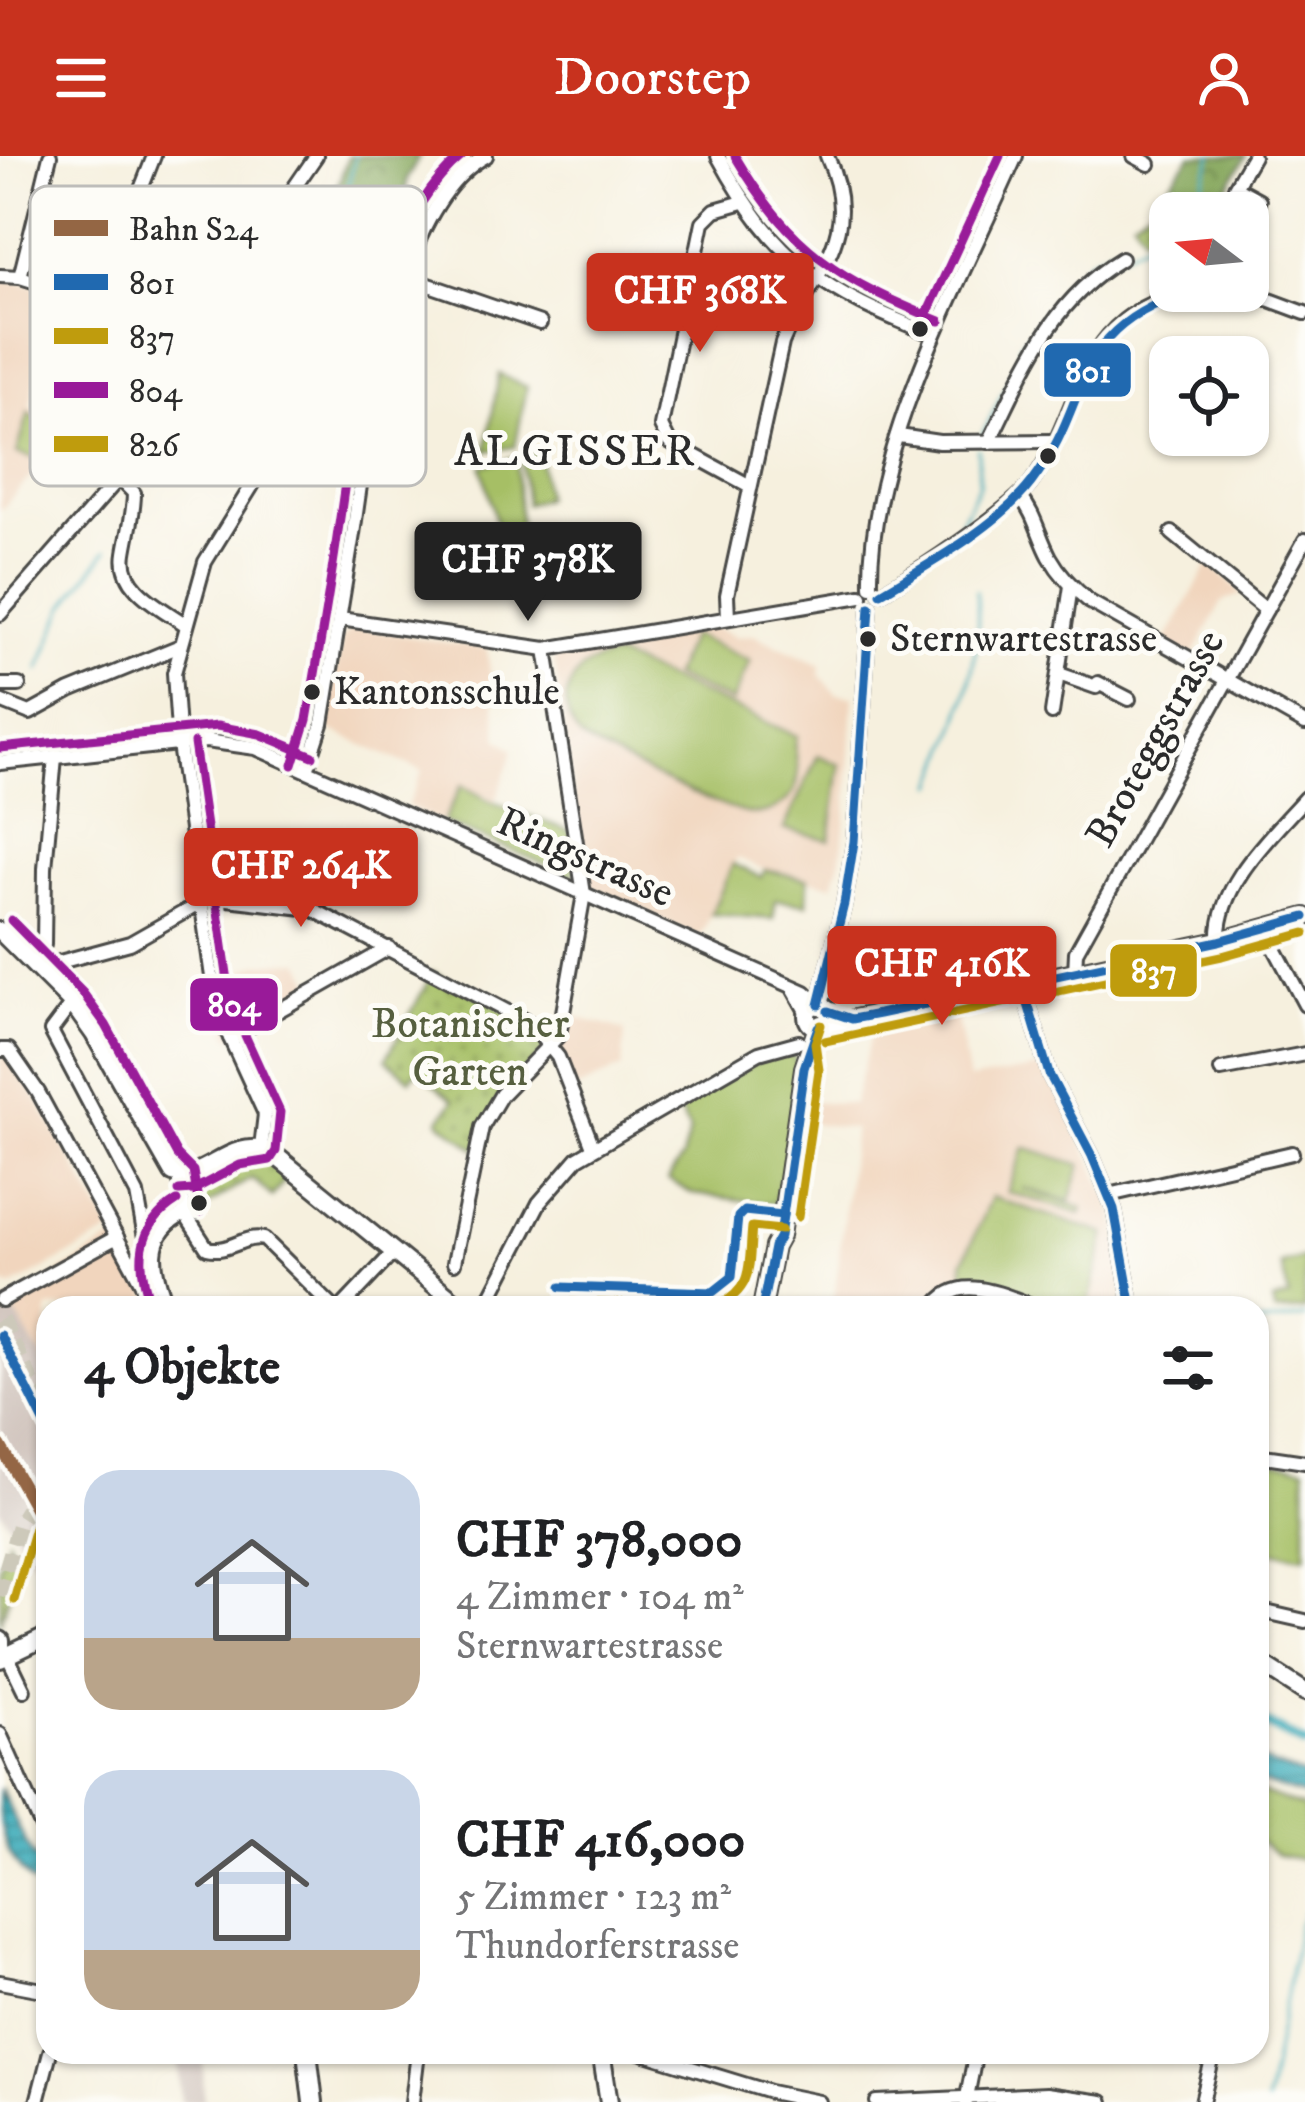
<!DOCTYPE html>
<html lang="de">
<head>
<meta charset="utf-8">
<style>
  body { margin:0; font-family:"IM FELL DW Pica",serif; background:#f2f2f2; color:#202124; height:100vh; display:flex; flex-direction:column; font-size:45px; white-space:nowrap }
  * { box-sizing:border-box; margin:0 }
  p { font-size:39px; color:#757577 }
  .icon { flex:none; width:66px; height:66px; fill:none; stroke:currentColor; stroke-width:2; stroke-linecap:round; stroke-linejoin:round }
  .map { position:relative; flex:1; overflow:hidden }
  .drawer { position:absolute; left:36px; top:1140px; width:1233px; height:768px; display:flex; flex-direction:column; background:#fff; border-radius:36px; box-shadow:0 3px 9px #0004 }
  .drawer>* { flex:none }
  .needle { width:78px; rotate:286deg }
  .tools { position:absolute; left:1149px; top:36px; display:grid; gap:24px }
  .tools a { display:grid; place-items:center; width:120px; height:120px; border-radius:24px; background:#fff; box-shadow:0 3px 9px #0004; font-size:60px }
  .price { position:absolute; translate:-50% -102px; padding:0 27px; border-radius:12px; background:#c8321e; color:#fff; font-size:39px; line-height:78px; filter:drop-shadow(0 3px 6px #0008) }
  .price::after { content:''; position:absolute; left:50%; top:72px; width:36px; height:27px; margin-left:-18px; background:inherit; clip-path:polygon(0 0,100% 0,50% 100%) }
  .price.active { background:#222; color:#fff }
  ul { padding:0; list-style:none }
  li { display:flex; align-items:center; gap:36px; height:300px; padding:0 48px }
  li span { display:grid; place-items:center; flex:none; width:336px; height:240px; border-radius:36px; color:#555 }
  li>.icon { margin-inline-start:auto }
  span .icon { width:144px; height:144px; fill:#fffc; stroke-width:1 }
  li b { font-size:51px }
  h2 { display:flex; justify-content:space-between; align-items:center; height:144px; padding:0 48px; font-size:51px }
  header { display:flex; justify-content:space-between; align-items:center; height:156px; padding:0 48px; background:#c8321e; color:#fff; font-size:54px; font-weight:600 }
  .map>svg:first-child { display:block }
  .built { fill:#f1d5bd }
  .railway { fill:#cec1ba }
  .grass { fill:url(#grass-dots); stroke:#687548; stroke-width:3 }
  .forest { fill:url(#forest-crowns); stroke:#586842; stroke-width:3 }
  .park { fill:#a6bf65; stroke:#687548; stroke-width:3 }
  .water { fill:url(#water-rules); stroke:#346c72; stroke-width:3 }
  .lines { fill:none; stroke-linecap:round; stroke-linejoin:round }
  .stream { stroke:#3dacba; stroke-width:3 }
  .canal { stroke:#3dacba; stroke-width:10 }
  .primary-tunnel { stroke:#cdc9ba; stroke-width:18; stroke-dasharray:18 9; stroke-linecap:butt }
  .street-casing { stroke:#494946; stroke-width:18 }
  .secondary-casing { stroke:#494946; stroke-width:22 }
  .primary-casing { stroke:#494946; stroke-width:24 }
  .street { stroke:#fff; stroke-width:12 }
  .secondary { stroke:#fff; stroke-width:16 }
  .primary { stroke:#fff; stroke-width:18 }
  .bus-1-casing { stroke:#fdfcf7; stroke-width:18 }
  .bus-2-casing { stroke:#fdfcf7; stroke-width:18 }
  .bus-3-casing { stroke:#fdfcf7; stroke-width:18 }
  .bus-4-casing { stroke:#fdfcf7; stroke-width:18 }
  .bus-1 { stroke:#2069b0; stroke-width:9 }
  .bus-2 { stroke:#bf9c0d; stroke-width:9 }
  .bus-3 { stroke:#991a99; stroke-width:9 }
  .bus-4 { stroke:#bf9c0d; stroke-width:9 }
  .rail-1-casing { stroke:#fdfcf7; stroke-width:21 }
  .rail-1 { stroke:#946644; stroke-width:12 }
  .bus-dot { fill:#2b2b2b; stroke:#fdfcf7; stroke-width:4.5 }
  .labels { text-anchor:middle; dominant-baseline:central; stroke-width:10; stroke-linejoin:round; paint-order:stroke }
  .bus-label { font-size:39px; fill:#2b2b2b; stroke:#fdfcf7; text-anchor:start }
  .street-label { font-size:42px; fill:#2b2b2b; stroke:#fdfcf7 }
  .park-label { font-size:42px; fill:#565f3f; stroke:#fdfcf7 }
  .neighbourhood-label { font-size:45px; letter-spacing:3px; fill:#2b2b2b; stroke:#fdfcf7 }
  .key { fill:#fdfcf7; stroke:#bebdba; stroke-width:3 }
  .key-label { font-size:33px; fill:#2b2b2b }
  .line-badge { stroke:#fdfcf7; stroke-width:4.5 }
  .badge-label { font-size:33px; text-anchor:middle; font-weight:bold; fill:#fff }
</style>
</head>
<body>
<header><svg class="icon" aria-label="menu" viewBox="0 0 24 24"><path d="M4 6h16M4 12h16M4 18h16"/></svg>Doorstep<svg class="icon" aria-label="person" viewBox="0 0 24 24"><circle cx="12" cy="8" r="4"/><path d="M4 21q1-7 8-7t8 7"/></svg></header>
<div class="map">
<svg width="1305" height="1946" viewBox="0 0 1305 1946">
  <defs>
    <pattern id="grass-dots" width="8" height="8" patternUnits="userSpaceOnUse" patternTransform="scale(3)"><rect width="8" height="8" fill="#a6bf65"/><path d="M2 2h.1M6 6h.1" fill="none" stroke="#879b53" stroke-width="1.8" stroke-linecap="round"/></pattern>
    <pattern id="forest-crowns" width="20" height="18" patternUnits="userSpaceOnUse" patternTransform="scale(3)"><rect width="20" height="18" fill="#84a65a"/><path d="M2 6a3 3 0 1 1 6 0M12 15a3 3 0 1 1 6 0" fill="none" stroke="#6c874b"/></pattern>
    <pattern id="water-rules" width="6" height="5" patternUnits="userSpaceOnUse" patternTransform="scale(3)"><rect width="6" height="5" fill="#3dacba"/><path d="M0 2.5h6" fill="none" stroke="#338c97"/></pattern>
  </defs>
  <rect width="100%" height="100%" fill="#fdfcf7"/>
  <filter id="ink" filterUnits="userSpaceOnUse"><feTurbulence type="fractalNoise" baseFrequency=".00833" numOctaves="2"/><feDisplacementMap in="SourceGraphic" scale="24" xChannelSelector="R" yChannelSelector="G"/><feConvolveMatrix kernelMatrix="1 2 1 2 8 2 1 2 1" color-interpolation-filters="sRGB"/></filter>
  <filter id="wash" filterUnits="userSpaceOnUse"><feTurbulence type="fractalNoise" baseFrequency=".004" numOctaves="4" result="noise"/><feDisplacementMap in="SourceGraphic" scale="48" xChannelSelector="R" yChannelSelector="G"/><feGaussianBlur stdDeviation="2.7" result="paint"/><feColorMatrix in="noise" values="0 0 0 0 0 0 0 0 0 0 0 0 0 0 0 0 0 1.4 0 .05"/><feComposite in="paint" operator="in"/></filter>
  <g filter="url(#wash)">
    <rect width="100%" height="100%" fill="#f6f0de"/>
    <g class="built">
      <path d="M 0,123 L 55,133 L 30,249 L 68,279 L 0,355 Z"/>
      <path d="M 1209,407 L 1242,438 L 1222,446 L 1191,503 L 1164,487 Z"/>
      <path d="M 713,471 L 736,481 L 753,479 L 821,509 L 820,519 L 836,538 L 853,540 L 847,653 L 841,702 L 833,729 L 765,714 L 737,702 L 700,781 L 587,729 L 554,505 L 559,499 Z"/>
      <path d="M 354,472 L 487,493 L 499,583 L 514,593 L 496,645 L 462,629 L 443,666 L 407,650 L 423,615 L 327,573 L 342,482 Z"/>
      <path d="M 301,805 L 316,833 L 230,882 L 213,828 L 260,807 Z"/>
      <path d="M 955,853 L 969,924 L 1047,911 L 1114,1053 L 1132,1152 L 1039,1152 L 974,1132 L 934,1152 L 841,1152 L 834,1144 L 854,973 L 806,966 L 809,945 L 853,948 L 874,869 Z"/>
      <path d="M 563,857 L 625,875 L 622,912 L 571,935 L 551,888 Z"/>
      <path d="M 9,900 L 14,902 L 112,1076 L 11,1131 L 0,1127 L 0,901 Z"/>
      <path d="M 117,1081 L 155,1152 L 48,1152 L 48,1212 L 9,1147 Z"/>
    </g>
    <g class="railway">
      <path d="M 9,1147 L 48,1212 L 48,1222 L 42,1226 L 48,1236 L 48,1428 L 0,1354 L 0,1160 Z"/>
      <path d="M 177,1896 L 203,1896 L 204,1946 L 181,1946 Z"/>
    </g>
    <g class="grass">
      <path d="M 1170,43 L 1177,57 L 1170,57 L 1170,64 L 1144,79 L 1133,63 L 1159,45 Z"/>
      <path d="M 433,816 L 531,868 L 551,888 L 501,939 L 477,994 L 439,965 L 454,944 L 418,915 L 410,923 L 386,903 Z"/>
      <path d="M 263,1000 L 290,1018 L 272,1041 L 252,1022 L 193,1058 L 197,1051 L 191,1046 C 199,1013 233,1002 263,1000 Z"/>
      <path d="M 8,1384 L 18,1409 L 1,1467 L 0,1411 Z"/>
    </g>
    <g class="forest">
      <path d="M 348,0 L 420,0 L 407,23 L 402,74 L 365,104 L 329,98 L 282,104 L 269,149 L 228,158 L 259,99 L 271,83 C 324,76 333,46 348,0 Z"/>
      <path d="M 1191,0 L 1246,0 L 1212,57 L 1188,57 L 1169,28 Z"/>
    </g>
    <g class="park">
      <path d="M 499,218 L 527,231 L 515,291 L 486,295 Z"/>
      <path d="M 29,256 L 58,281 L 38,303 L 17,297 Z"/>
      <path d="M 521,299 L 540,299 L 545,342 L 526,348 Z"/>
      <path d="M 516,301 L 521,382 L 506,385 L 496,366 L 482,310 Z"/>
      <path d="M 691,479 L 750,505 L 732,546 L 673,520 Z"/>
      <path d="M 618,501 L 797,580 C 790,600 808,620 789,642 C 780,651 768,658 755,658 C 731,659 604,598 581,582 C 549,547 573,501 618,501 Z"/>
      <path d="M 818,599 L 840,609 L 830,684 L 784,673 Z"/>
      <path d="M 462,629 L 490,645 L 570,675 L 575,721 L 443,666 Z"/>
      <path d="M 733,708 L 761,721 L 765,714 L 808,723 L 807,748 L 776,744 L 773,763 L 711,758 Z"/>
      <path d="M 783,895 L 791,895 L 797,908 L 787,1000 L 774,1048 L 693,1038 L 668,1024 L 682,1002 L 690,975 L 677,951 L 758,905 Z"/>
      <path d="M 1024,991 L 1081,1009 L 1070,1045 L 1022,1032 L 1083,1052 L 1081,1058 L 1007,1036 Z"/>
      <path d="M 991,1041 L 1106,1078 L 1088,1150 L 1091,1152 L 1067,1152 L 964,1118 L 963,1106 Z"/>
      <path d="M 1305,1102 L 1305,1154 L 1275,1156 L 1273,1146 L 1289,1141 L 1281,1108 Z"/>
      <path d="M 1259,1303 L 1305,1311 L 1305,1400 L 1257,1393 Z"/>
      <path d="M 1257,1635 L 1305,1652 L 1305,1704 L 1278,1699 L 1257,1684 Z"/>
    </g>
    <g class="water">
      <path d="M 1257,1603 L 1305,1620 L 1305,1640 L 1257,1625 Z"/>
      <path d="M 0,1632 L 31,1697 L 48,1716 L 48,1742 C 5,1702 0,1689 0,1632 Z"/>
    </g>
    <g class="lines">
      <g class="stream">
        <path d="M 1191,51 L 1199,41 L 1212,0"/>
        <path d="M 282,90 C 327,88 348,39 355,0"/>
        <path d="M 982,280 L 1020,201 L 1020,189 L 1089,104 L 1113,91 L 1123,97 L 1170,75"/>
        <path d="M 143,315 L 171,270 L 176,250 L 189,229 L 209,204 L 220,175 L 243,147 L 265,96 L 277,90"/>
        <path d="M 960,368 L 979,328 L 978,293"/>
        <path d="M 39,514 L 65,450 L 107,394"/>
        <path d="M 935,629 C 958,565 985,503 976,435"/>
        <path d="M 1257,1168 L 1305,1161"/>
        <path d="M 1266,1946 L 1299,1769 L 1305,1755"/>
      </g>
      <path class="canal" d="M 1257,1563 L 1305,1588"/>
    </g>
  </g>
  <g filter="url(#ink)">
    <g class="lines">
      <g class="primary-tunnel">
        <path d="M 0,1163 L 48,1262"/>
        <path d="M 0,1440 L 21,1366 L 48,1324"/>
      </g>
      <defs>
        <g id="street">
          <path d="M 718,0 C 777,108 823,135 934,179"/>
          <path d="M 1134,0 L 1149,8"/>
          <path d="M 1253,0 L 1235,31 L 1259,44"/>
          <path d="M 743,46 L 715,54 L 703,66 L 661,270 L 669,286 L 750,330"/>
          <path d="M 0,120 L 20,121 L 97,145 L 154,0"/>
          <path d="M 20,121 L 50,0"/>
          <path d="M 406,121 L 540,167"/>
          <path d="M 1246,135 L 1305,157"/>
          <path d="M 899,280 L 939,286 L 1053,285"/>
          <path d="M 989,286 C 1025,214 1049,147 1121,103"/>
          <path d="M 119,322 L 134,337 C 134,358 128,377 125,397 C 119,433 161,451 186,469"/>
          <path d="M 1020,340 C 1035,358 1039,381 1050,401 C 1060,419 1074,433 1090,446 L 1305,568"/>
          <path d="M 1172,377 L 1266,454"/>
          <path d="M 871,430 C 868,291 961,126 1016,0"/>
          <path d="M 881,437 C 915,417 1009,356 1031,327 C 1088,251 1072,160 1190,135"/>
          <path d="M 0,458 L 119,322 L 250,96 L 316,0"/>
          <path d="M 728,461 L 727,439 L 782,187 C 811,116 865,83 827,0"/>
          <path d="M 340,463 L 546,493 L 861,440"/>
          <path d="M 1059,518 L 1096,531 L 1098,527 L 1129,543"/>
          <path d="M 0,529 L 19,529"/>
          <path d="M 0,545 L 30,557 L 70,535 L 180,490"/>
          <path d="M 1052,557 L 1071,430"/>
          <path d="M 0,607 L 206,585 L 256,592 L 805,836 L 819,849 L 844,748 L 854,686 L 870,451"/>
          <path d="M 307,614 L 322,568 C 332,505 343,441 353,378 C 368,279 391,51 486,0"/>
          <path d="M 1265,774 L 1305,849"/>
          <path d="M 1219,785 C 1216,730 1271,680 1305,642"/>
          <path d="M 32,806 L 44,789 L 45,712 L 55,601"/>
          <path d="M 42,816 L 56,807 L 130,787 L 211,741 L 312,753 L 531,868 L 558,901 L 593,991"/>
          <path d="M 1075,816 L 1076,796 L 1305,384"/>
          <path d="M 1022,828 L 1049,918 L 1092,1000 L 1114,1053 L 1132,1152"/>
          <path d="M 794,834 L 807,857"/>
          <path d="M 72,847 L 51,875 L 137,1038 L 145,1082 L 147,1137"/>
          <path d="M 230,882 L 389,792"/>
          <path d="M 0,894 L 9,894 L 38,936 L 155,1152"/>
          <path d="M 1221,914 L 1305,898"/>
          <path d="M 261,992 L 265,958 L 224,869 L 213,828 L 179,589 L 174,517 L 205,406 L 261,315 L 278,304 L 370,271"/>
          <path d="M 179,1020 L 185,1058 L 207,1092 C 228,1098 245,1078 264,1083 L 334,1152"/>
          <path d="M 1109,1039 L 1292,997"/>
          <path d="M 454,1107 L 482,971 L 501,939 L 559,879 L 584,738 L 546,493"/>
          <path d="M 2,1144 L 117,1081"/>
          <path d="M 168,1152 C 153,1114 143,1078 185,1058"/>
          <path d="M 341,1152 L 394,1096"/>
          <path d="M 469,1152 L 484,1147 L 492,1138 L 539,1047 L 578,1002 L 759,897 L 799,886"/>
          <path d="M 934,1152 C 959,1115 1002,1139 1039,1152"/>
          <path d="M 1257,1299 L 1305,1306"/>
          <path d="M 1257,1454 L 1305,1465"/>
          <path d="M 8,1501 L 24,1534"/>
          <path d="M 0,1578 L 46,1680"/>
          <path d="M 0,1826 L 48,1835"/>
          <path d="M 639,1896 L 770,1936 L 819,1946"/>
          <path d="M 37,1946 L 50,1896"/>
          <path d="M 412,1946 L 418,1896"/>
          <path d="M 877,1946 L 1046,1938 L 1102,1946"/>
          <path d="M 966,1946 L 976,1896"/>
          <path d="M 1202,1946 L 1214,1896"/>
        </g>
        <g id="secondary">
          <path d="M 0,775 L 72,847 L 94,878 L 173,1017 C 206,1027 227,982 270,995 L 463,1152"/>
          <circle cx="818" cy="860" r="11"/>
          <path d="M 822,870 L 1219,785 L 1305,761"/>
          <path d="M 762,1152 L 774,1091 L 780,1080 L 804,912 L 818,871"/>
          <path d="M 0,1503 L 48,1480"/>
          <path d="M 1257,1505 L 1305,1536"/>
          <path d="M 601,1896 L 609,1946"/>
        </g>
        <g id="primary">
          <path d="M 0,1485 L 0,1501"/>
          <path d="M 307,1896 L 313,1946"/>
        </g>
      </defs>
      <use href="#street" class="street-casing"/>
      <use href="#secondary" class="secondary-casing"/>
      <use href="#primary" class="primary-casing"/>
      <use href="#street" class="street"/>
      <use href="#secondary" class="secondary"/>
      <use href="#primary" class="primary"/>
      <defs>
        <g id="bus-1">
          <path d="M 881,437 C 928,409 998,370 1031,327 C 1097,241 1063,176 1190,135"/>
          <path d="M 1022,828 L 1049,918 L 1092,1000 L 1114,1053 L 1132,1152"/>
          <path d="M 819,849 L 844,748 L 854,686 L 870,451"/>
          <path d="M 828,855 L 852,863 L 879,858 L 1219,785 L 1305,761"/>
          <path d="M 561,1131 L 713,1136 L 732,1121 L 738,1061 L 744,1055 L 783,1059"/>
          <path d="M 762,1152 L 774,1091 L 780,1080 L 804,912 L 818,871"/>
          <path d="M 0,1179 L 48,1274"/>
        </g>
        <g id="bus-2">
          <path d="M 825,885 L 1222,800 L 1305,777"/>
          <path d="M 798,1061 L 819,914 L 815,887 L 821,869"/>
          <path d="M 561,1146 L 718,1150 C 755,1131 748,1109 752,1071 L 781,1074"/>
        </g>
        <g id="bus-3">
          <path d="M 735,0 C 791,95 840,124 940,165"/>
          <path d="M 920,173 L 1000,0"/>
          <path d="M 0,592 L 217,570 L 260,578 L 313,600"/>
          <path d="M 293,609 L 307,564 C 318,501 329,438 338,375 C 356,260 368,78 462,0"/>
          <path d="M 11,764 L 83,837 L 106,869 L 177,999 L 193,1015 L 200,1056"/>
          <path d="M 179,1035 L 193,1034 L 240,1009 L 270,1004 L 276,995 L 280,956 L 238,864 L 228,825 L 194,587"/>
          <path d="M 152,1152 C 136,1109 135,1071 177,1045"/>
        </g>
        <path id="bus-4" d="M 14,1444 L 35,1372 L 48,1352"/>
      </defs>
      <use href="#bus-1" class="bus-1-casing"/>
      <use href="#bus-2" class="bus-2-casing"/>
      <use href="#bus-3" class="bus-3-casing"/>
      <use href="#bus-4" class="bus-4-casing"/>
      <use href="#bus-1" class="bus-1"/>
      <use href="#bus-2" class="bus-2"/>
      <use href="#bus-3" class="bus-3"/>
      <use href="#bus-4" class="bus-4"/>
      <defs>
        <path id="rail-1" d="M 0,1289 L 48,1375"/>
      </defs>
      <use href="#rail-1" class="rail-1-casing"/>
      <use href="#rail-1" class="rail-1"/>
    </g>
  </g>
  <g class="bus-dot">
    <circle cx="920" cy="173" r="10"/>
    <circle cx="1048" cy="300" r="10"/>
    <circle cx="868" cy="483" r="10"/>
    <circle cx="312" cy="536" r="10"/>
    <circle cx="199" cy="1047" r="10"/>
  </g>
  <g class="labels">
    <g class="bus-label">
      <text x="890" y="483">Sternwartestrasse</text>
      <text x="334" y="536">Kantonsschule</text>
    </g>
    <g class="street-label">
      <text transform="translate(1156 583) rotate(-61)">Broteggstrasse</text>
      <text transform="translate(585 702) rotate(24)">Ringstrasse</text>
    </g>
    <g class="park-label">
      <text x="470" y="869">Botanischer<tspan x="470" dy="48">Garten</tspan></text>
    </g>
    <g class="neighbourhood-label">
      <text x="576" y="296">ALGISSER</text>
    </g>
  </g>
  <rect x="30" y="30" width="396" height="300" rx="18" class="key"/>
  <rect x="54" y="64" width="54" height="16" fill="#946644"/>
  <rect x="54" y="118" width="54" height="16" fill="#2069b0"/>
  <rect x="54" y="172" width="54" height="16" fill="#bf9c0d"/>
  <rect x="54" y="226" width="54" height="16" fill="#991a99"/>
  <rect x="54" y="280" width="54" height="16" fill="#bf9c0d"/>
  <g class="key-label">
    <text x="129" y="84">Bahn S24</text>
    <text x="129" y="138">801</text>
    <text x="129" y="192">837</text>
    <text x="129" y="246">804</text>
    <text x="129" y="300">826</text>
  </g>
  <g class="line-badge">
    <rect x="1042" y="185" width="91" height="58" rx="12" fill="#2069b0"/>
    <rect x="1108" y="786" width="91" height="57" rx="12" fill="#bf9c0d"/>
    <rect x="188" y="820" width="92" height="57" rx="12" fill="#991a99"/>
  </g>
  <g class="badge-label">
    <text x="1088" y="226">801</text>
    <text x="1154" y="826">837</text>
    <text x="234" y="860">804</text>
  </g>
</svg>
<div class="tools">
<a><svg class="needle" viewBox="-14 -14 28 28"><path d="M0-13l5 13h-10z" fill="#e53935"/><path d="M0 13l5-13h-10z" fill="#757577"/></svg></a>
<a><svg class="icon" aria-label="locate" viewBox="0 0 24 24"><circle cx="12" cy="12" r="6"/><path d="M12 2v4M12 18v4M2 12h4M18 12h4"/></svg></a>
</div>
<b class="price" style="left:700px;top:199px">CHF 368K</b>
<b class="price active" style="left:528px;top:468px">CHF 378K</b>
<b class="price" style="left:301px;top:774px">CHF 264K</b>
<b class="price" style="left:942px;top:872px">CHF 416K</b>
<section class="drawer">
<h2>4 Objekte<svg class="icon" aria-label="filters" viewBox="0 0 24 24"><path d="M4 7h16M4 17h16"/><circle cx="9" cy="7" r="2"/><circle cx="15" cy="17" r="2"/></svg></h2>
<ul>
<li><span style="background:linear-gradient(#c9d6e8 70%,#b9a48a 0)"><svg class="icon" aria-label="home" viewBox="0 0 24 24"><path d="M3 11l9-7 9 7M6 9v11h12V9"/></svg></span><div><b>CHF 378,000</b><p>4 Zimmer · 104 m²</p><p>Sternwartestrasse</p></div></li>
<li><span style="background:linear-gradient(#c9d6e8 75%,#b9a48a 0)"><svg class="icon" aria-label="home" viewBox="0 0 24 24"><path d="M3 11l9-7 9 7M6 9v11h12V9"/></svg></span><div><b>CHF 416,000</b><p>5 Zimmer · 123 m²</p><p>Thundorferstrasse</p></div></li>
</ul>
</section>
</div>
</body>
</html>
